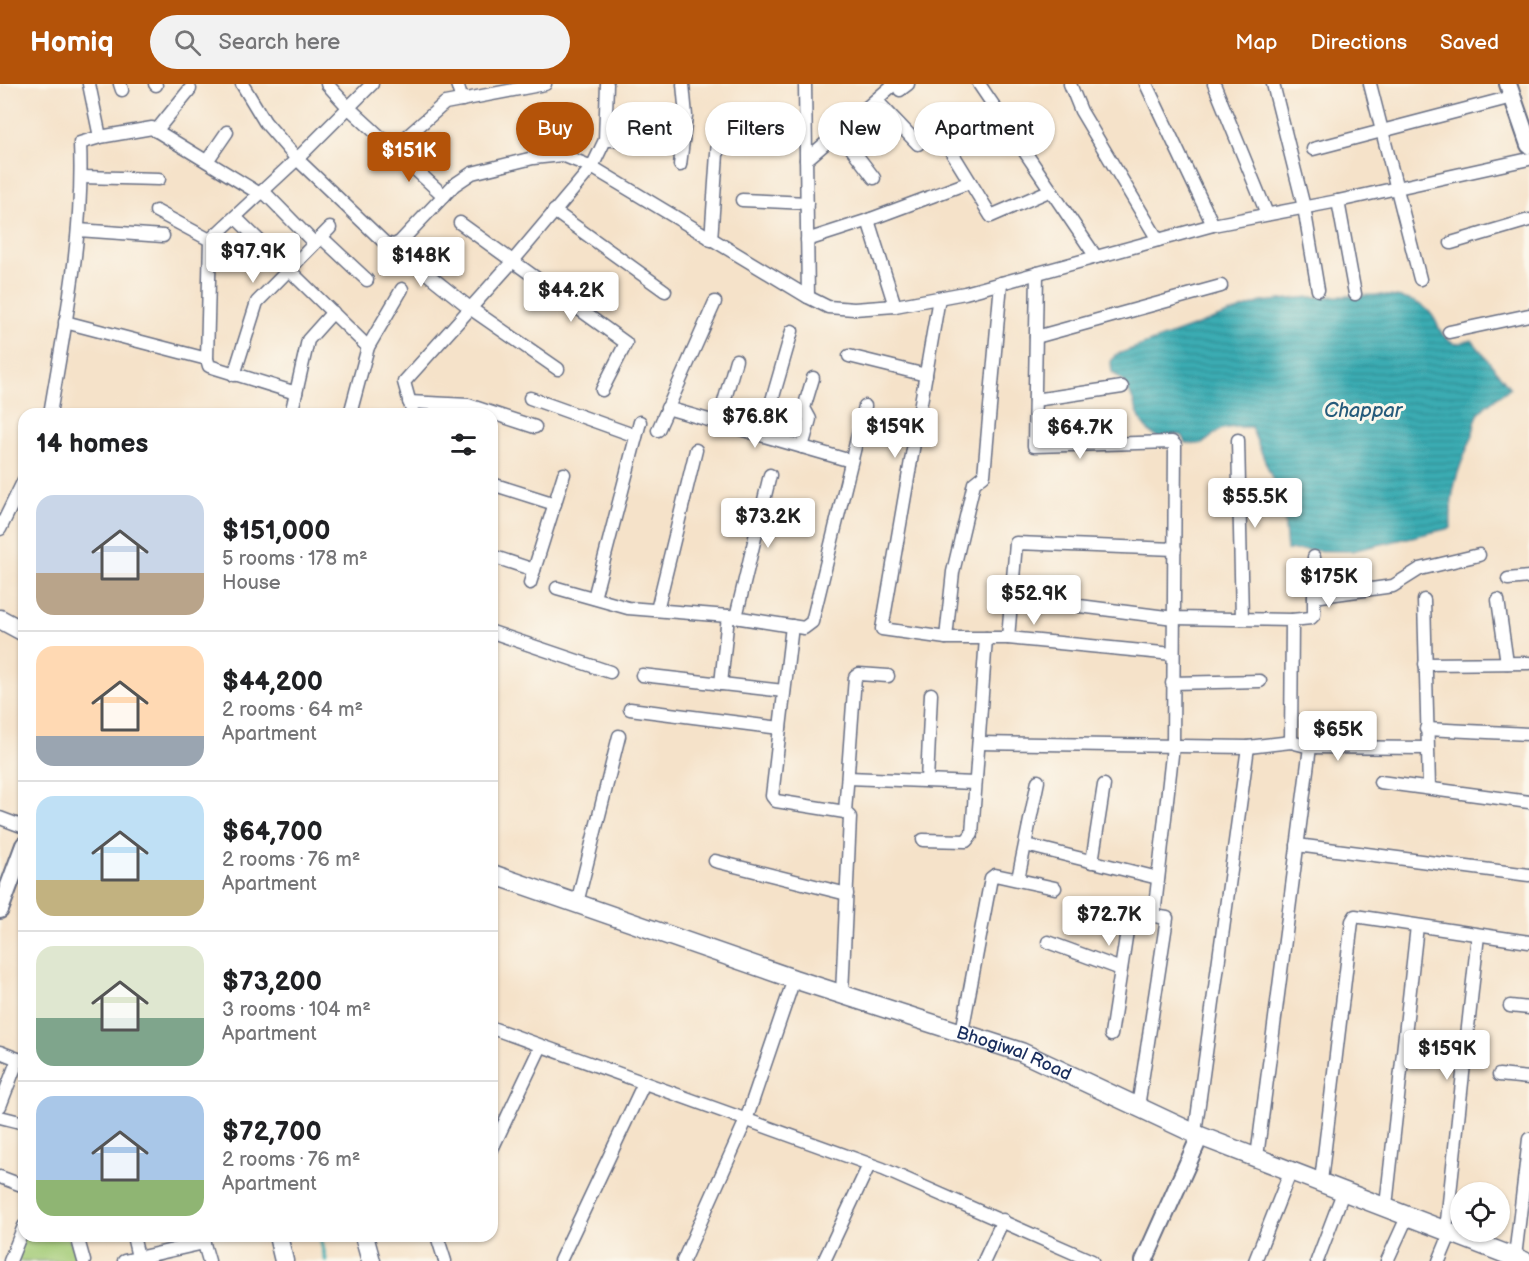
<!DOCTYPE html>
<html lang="en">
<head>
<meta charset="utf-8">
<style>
  body { margin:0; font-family:"Balsamiq Sans",sans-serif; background:#f2f2f2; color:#202124; height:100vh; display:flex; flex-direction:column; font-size:22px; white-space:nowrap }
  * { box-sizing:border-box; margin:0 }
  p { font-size:20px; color:#757577 }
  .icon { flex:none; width:33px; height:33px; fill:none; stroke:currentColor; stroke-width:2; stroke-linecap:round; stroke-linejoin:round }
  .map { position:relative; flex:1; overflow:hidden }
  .sheet { position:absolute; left:18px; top:324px; width:480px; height:834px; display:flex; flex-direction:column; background:#fff; border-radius:18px; box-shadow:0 2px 4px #0004 }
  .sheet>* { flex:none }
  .top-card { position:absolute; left:516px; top:18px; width:570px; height:54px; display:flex; gap:12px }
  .controls { position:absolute; left:1450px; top:1098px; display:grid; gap:12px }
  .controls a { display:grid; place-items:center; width:60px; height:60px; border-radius:50%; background:#fff; box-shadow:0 2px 4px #0004; font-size:30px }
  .price { position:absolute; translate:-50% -51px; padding:0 14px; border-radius:6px; background:#fff; color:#222; font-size:20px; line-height:39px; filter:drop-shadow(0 2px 3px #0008) }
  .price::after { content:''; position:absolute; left:50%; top:36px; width:18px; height:14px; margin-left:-9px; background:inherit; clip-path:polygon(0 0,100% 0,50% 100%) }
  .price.on { background:#b45309; color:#fff }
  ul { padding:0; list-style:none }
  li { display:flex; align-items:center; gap:18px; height:150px; padding:0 18px }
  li+li { border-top:2px solid #e0e0e0 }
  li span { display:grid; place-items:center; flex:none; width:168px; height:120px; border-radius:18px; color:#555 }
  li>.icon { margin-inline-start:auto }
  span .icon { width:72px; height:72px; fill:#fffc; stroke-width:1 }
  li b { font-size:26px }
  h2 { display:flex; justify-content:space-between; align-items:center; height:72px; padding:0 18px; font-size:26px }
  .tag { padding:0 21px; border-radius:27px; background:#fff; box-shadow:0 2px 4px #0004; font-size:21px; line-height:54px }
  .tag.on { background:#b45309; color:#fff }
  header { display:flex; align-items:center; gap:36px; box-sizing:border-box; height:84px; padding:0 30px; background:#b45309; color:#fff }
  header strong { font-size:28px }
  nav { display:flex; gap:33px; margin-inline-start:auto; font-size:21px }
  .search { width:420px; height:54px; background:#f2f2f2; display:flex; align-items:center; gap:15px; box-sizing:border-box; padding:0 21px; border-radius:33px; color:#757577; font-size:22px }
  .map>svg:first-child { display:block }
  .green { fill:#a3cb76; stroke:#5f7d6a; stroke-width:1.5 }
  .water { fill:url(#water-rules); stroke:#2a6e88; stroke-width:1.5 }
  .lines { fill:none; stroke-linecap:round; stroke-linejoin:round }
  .stream { stroke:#3aacb2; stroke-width:4 }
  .minor-casing { stroke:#676e83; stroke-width:15 }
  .tertiary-casing { stroke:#676e83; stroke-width:20 }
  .secondary-casing { stroke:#676e83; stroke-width:21 }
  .minor { stroke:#fff; stroke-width:12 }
  .tertiary { stroke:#fff; stroke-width:16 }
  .secondary { stroke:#fff; stroke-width:18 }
  .labels { text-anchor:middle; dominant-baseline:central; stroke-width:6; stroke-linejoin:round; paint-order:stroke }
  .street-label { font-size:18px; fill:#1b2f5e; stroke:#fbf7ec }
  .water-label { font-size:20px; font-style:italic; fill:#265b7b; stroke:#fbf7ec }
</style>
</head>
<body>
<header>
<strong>Homiq</strong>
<div class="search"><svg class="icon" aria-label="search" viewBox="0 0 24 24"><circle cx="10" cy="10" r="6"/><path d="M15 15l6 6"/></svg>Search here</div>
<nav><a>Map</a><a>Directions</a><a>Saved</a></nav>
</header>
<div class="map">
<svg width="1529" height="1177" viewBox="0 0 1529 1177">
  <defs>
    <pattern id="water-rules" width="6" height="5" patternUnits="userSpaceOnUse" patternTransform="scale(1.5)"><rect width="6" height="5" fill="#3aacb2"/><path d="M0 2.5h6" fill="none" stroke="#308c94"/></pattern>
  </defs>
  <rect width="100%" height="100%" fill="#fbf7ec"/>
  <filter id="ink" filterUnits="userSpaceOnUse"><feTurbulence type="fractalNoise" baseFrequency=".0167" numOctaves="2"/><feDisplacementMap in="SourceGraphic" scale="12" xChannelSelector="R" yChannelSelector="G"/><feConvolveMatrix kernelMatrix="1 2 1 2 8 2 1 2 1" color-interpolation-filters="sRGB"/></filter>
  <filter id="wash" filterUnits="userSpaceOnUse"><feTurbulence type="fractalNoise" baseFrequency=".008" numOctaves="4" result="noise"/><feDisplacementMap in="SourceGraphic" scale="24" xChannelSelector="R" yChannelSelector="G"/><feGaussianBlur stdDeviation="1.35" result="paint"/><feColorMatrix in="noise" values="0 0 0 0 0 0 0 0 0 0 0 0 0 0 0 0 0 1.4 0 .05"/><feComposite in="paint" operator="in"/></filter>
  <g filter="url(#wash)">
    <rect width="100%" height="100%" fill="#f5e2c9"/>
    <path class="green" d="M 24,1152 L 68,1152 L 79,1177 L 13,1177 Z"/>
    <path class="water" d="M 1381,211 C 1398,213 1421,215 1432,231 C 1443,247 1436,248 1455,260 L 1472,256 L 1510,304 C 1501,311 1483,321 1478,331 C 1474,339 1474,350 1470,358 C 1457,387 1449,412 1451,444 L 1352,467 L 1287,466 L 1283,421 L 1251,343 C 1241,343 1225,342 1217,348 C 1204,358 1206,362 1186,359 L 1183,352 L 1174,350 L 1168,357 C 1135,348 1141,326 1126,302 C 1123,296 1117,292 1112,288 L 1111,278 L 1115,271 L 1261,218 L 1310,213 Z"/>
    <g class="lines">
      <path class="stream" d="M 320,1152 L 326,1177"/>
    </g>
  </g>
  <g filter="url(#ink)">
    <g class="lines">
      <defs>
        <g id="minor">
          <path d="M 120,0 L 122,6"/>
          <path d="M 155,0 L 156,1"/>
          <path d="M 242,0 L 265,38 L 297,75 L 385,159 L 394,161 L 400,158 L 454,101 L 472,89 L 533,74 L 562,71 L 592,83 L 808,213 L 828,223 L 854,225 L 895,222 L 965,209 L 1213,141 L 1338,117 L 1529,75"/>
          <path d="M 327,0 L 348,23 L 444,112"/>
          <path d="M 457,0 L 462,16"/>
          <path d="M 805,0 L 808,213"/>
          <path d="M 979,0 L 1096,173"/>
          <path d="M 1070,0 L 1081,27 L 1158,156"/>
          <path d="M 1146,0 L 1213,141"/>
          <path d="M 1214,0 L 1267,130"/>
          <path d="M 1273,0 L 1304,123 L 1318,206"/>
          <path d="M 1370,0 L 1420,195"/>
          <path d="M 900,6 L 908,0"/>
          <path d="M 876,16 L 918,60"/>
          <path d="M 1000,31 L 951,67 L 991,132 L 1051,106"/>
          <path d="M 156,47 L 190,5"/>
          <path d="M 839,48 L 874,94"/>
          <path d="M 100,53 L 152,44 L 260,110"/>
          <path d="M 605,56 L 683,56"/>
          <path d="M 394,64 L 445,19 L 545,0"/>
          <path d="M 1313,65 L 1512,13"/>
          <path d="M 806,76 L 893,1"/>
          <path d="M 207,77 L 227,48"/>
          <path d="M 680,81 L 686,32 L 683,0"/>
          <path d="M 81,93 L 159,95"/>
          <path d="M 263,107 L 314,159"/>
          <path d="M 742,116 L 807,119"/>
          <path d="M 1338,117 L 1355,210"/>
          <path d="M 156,127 L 210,156"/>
          <path d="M 554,127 L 665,207"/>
          <path d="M 235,133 L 368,263"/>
          <path d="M 460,139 L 626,259 L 602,306"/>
          <path d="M 78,146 L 163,152"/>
          <path d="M 321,153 L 367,196"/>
          <path d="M 711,156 L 719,41"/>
          <path d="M 807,156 L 872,135"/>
          <path d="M 1451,159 L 1529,136"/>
          <path d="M 391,161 L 470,224 L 558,285"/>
          <path d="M 1037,189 L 1034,362 L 1172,358 L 1175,361 L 1173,662 L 1154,832 L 1167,834 L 1138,1023"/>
          <path d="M 939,214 L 882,545 L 946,554 L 1008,554 L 1173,570"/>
          <path d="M 895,222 L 868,136 L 970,98"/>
          <path d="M 333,228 L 308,256 L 296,309 L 209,282 L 207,275 L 210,156 L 297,75 L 372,0"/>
          <path d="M 65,238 L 207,275"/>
          <path d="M 1449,248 L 1529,231"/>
          <path d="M 1036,253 L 1221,202"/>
          <path d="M 849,272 L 926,291"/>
          <path d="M 234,291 L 257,218 L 330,144"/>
          <path d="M 530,314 L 636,352"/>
          <path d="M 1035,316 L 1122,303"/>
          <path d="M 409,318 L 468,321 L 535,343"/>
          <path d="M 667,324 L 851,377"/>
          <path d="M 50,330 C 65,240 84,151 80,59 L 100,53 L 89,0"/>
          <path d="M 291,330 L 296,309"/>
          <path d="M 350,330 L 368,263 L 402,205"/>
          <path d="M 413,330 L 404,298 L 512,178 L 592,83 L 605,56 L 607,0"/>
          <path d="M 718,339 L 736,276"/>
          <path d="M 658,346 L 715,218"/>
          <path d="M 762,351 L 792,247"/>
          <path d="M 1238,356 L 1242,535"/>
          <path d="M 802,363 L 810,335 L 804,324 L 813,294"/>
          <path d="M 492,400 L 555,420"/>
          <path d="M 0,445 L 24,396"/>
          <path d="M 492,472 L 534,486"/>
          <path d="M 1508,495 L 1529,493"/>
          <path d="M 530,499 L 564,390"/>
          <path d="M 557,504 L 628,524 L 728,532"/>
          <path d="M 1314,513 L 1393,502 L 1420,485 L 1479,471"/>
          <path d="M 594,514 L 640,338"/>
          <path d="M 1424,516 L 1429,703"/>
          <path d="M 1498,516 L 1507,579"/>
          <path d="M 1048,518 L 1174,534 L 1292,536 L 1291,658"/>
          <path d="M 657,526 L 696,366"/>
          <path d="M 736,533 L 770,391"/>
          <path d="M 1292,536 L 1311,534 L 1314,531 L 1314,473"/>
          <path d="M 792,542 L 772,712 L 776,717 L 845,728 L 850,733 L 842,910"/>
          <path d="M 492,548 L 610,588"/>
          <path d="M 946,554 L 953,488 L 974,399 L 984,391 L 1001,199"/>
          <path d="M 1008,554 L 1016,459 L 1175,465"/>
          <path d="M 1425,580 L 1529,579"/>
          <path d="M 642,591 L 784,607"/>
          <path d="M 1172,599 L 1260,597"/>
          <path d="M 721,600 L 728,532 L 804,544 L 812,538 L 865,322"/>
          <path d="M 630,625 L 780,644"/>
          <path d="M 1426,645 L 1529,650"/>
          <path d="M 979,659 L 1248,663 L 1291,658 L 1310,663 L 1427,664"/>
          <path d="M 848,694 L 975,699"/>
          <path d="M 927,697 L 931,610"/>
          <path d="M 1380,698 L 1529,718"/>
          <path d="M 845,728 L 855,593 L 859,590 L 888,592"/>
          <path d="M 0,734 L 24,743"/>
          <path d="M 923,756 L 966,757 L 972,750 L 986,554"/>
          <path d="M 1026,761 L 1158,794"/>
          <path d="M 1297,761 L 1529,791"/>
          <path d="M 715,777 L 847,810"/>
          <path d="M 1092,778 L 1104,701"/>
          <path d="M 1018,795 L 1038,697"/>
          <path d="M 577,819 L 619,652"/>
          <path d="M 1048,858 L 1121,885"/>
          <path d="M 1510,922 L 1529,924"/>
          <path d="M 492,944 L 883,1085 L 1092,1177"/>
          <path d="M 962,948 L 991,794 L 995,791 L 1055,804"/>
          <path d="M 1111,951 L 1130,827 L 1154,832"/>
          <path d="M 0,968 L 23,977"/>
          <path d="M 1499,991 L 1529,994"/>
          <path d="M 0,1022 L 18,975"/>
          <path d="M 0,1033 L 24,1039"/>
          <path d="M 1195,1049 L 1248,663"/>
          <path d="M 492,1065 L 541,962"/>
          <path d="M 1257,1073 L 1310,663"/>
          <path d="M 0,1093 L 24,1102"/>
          <path d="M 1321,1097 L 1352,837 L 1355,832 L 1529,858"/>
          <path d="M 1386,1122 L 1417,842"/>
          <path d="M 1446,1146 L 1478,851"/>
          <path d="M 77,1152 L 84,1177"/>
          <path d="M 133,1152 L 139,1177"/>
          <path d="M 437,1152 L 445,1177"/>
          <path d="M 202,1153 L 209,1177"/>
          <path d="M 1515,1173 L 1529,1055"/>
          <path d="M 10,1177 L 24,1142"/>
          <path d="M 124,1177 L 204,1159"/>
          <path d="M 560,1177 L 644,999"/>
          <path d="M 683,1177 L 746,1036 L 794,895"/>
          <path d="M 824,1177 L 869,1081"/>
          <path d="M 984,1177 L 1003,1136"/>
          <path d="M 1255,1177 L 1291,1086"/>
          <path d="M 1317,1177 L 1344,1106"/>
          <path d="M 1387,1177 L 1408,1131"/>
          <path d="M 1439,1177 L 1451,1148"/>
        </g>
        <g id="tertiary">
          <path d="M 1508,0 L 1529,61"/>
          <path d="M 0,826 L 24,761"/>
          <path d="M 1144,1177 L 1200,1052"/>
        </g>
        <g id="secondary">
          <path d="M 0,535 L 24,548"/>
          <path id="s1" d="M 492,790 L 794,895 L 1021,968 L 1200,1052 L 1524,1177"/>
          <path d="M 278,1152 L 284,1177"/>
          <path d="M 364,1152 L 371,1177"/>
        </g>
      </defs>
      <use href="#minor" class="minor-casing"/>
      <use href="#tertiary" class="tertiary-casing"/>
      <use href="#secondary" class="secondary-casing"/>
      <use href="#minor" class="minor"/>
      <use href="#tertiary" class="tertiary"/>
      <use href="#secondary" class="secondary"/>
    </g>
  </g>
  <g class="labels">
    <g class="street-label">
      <text stroke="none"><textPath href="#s1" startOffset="552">Bhogiwal Road</textPath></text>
    </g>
    <g class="water-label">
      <text x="1363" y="327">Chappar</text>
    </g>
  </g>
</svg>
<div class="controls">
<a><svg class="icon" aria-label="locate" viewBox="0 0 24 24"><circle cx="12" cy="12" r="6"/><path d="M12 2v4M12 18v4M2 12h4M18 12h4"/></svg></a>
</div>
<b class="price on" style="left:409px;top:99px">$151K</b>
<b class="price" style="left:253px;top:200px">$97.9K</b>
<b class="price" style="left:421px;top:204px">$148K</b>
<b class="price" style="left:571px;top:239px">$44.2K</b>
<b class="price" style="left:755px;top:365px">$76.8K</b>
<b class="price" style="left:895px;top:375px">$159K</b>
<b class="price" style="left:1080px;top:376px">$64.7K</b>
<b class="price" style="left:1255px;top:445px">$55.5K</b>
<b class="price" style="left:768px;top:465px">$73.2K</b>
<b class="price" style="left:1329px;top:525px">$175K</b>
<b class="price" style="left:1034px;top:542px">$52.9K</b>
<b class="price" style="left:1338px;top:678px">$65K</b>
<b class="price" style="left:1109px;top:863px">$72.7K</b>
<b class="price" style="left:1447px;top:997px">$159K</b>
<div class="top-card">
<a class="tag on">Buy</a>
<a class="tag">Rent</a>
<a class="tag">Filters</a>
<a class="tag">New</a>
<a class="tag">Apartment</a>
</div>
<section class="sheet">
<h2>14 homes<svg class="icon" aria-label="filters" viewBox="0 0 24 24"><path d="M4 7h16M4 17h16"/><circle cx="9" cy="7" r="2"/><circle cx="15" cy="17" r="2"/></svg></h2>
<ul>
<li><span style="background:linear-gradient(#c9d6e8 65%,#b9a48a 0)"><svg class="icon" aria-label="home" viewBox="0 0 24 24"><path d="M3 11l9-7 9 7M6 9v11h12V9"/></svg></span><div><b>$151,000</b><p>5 rooms · 178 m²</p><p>House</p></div></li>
<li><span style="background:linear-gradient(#ffd9b3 75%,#9aa5b1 0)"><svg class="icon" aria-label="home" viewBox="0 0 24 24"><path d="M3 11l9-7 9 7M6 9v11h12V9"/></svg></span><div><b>$44,200</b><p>2 rooms · 64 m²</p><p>Apartment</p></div></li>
<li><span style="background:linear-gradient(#bfe0f5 70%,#c2b280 0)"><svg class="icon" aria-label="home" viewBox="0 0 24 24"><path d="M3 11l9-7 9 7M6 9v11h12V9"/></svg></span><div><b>$64,700</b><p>2 rooms · 76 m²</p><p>Apartment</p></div></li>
<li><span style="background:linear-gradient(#dfe7d0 60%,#7fa58c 0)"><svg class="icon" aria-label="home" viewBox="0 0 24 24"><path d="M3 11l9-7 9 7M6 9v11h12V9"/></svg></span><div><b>$73,200</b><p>3 rooms · 104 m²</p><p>Apartment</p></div></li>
<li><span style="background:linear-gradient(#a9c7e8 70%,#8fb573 0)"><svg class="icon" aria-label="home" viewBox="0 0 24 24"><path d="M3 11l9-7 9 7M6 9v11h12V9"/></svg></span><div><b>$72,700</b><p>2 rooms · 76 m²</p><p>Apartment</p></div></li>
</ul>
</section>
</div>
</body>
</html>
